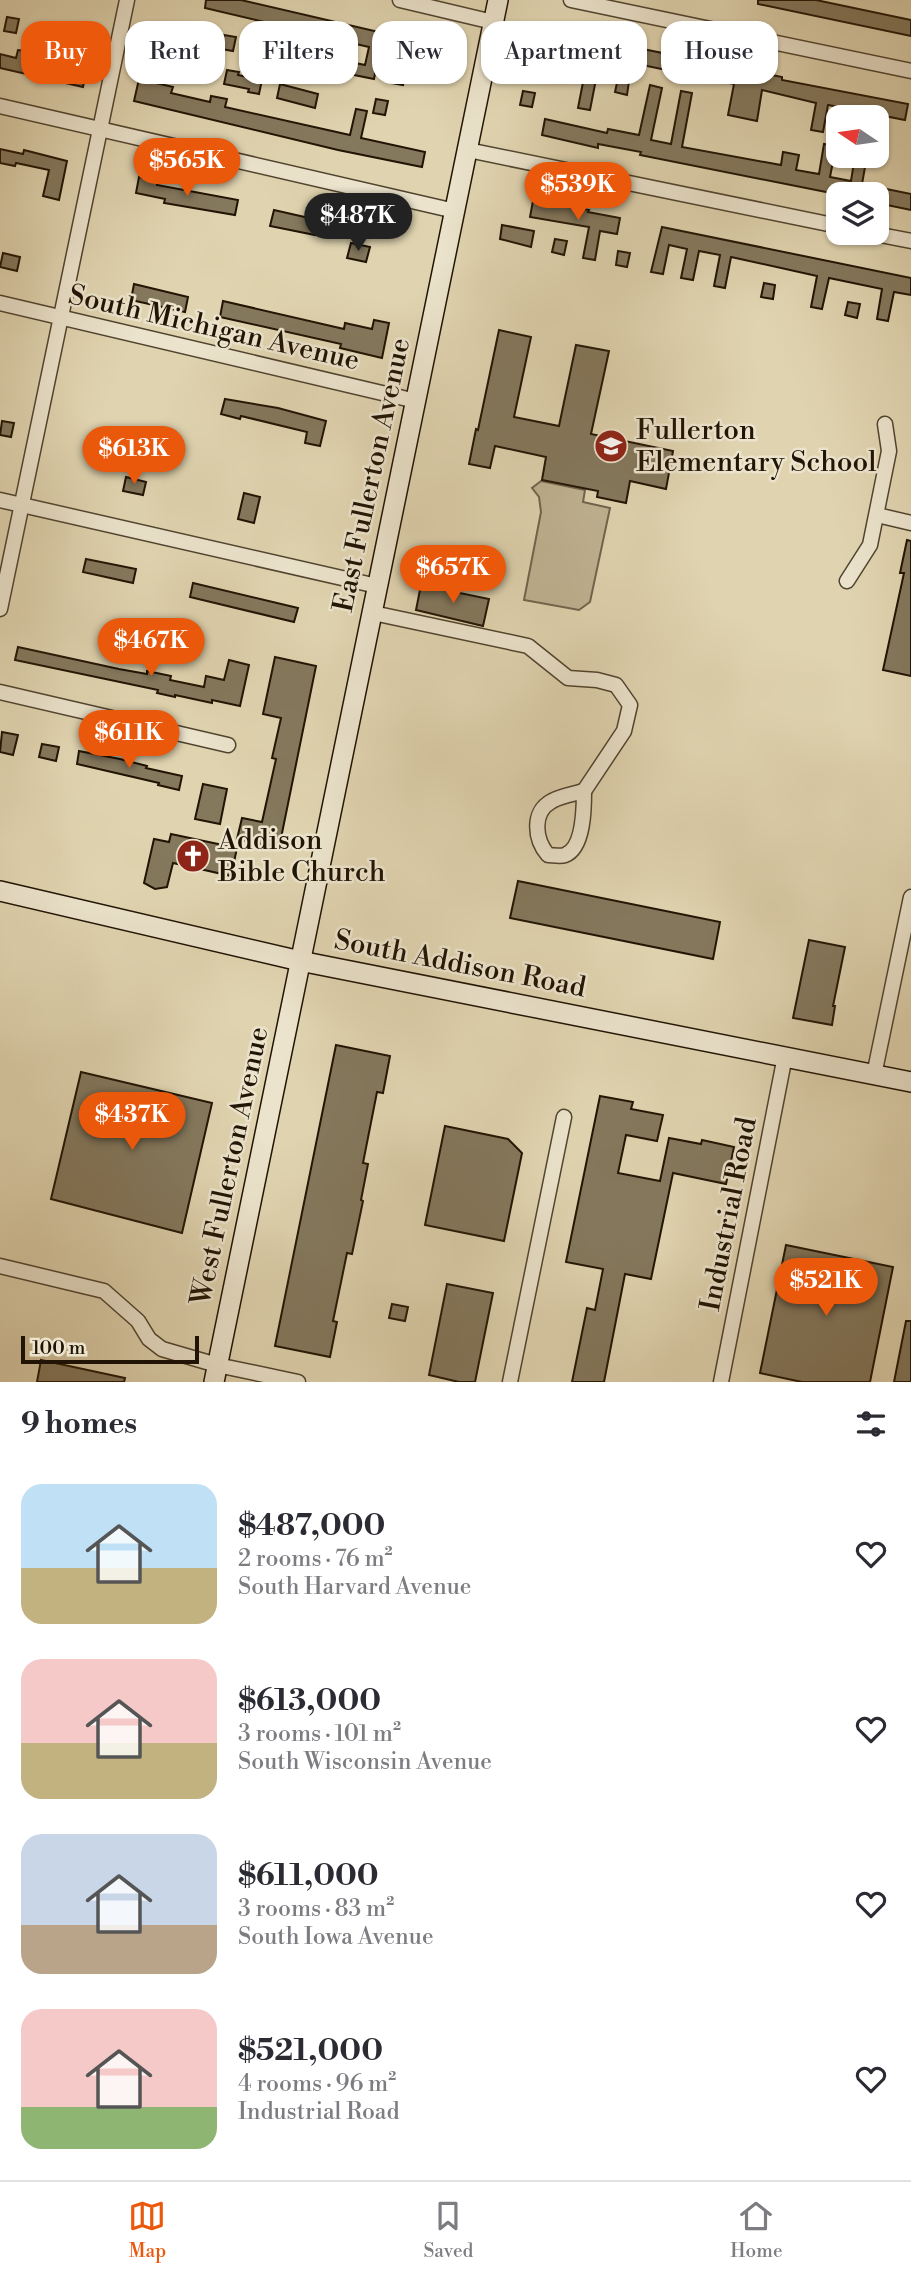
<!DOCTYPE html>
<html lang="en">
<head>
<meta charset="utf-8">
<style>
  body { margin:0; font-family:"Libre Bodoni",serif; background:#f2f2f3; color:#2b2b33; height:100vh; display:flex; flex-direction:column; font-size:26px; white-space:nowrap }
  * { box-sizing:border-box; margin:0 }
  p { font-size:23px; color:#7c7c81 }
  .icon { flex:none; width:38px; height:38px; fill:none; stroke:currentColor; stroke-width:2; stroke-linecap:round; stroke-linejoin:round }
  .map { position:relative; height:1382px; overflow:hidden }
  .drawer { display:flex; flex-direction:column; background:#fff; flex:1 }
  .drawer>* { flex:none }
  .top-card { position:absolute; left:21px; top:21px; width:870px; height:63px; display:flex; gap:14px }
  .needle { width:46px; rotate:283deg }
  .tools { position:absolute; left:826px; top:105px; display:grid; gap:14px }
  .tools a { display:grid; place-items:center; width:63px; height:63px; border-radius:14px; background:#fff; box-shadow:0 2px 5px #0004; font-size:35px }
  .scale { position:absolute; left:21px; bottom:18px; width:178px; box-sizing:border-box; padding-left:7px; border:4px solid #211404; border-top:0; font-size:19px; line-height:24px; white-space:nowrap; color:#211404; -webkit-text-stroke:5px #ebe3cc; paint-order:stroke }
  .price { position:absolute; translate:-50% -60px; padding:0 16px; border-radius:24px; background:#ea580c; color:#fff; font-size:23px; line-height:46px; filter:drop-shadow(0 2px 4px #0008) }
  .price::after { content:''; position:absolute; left:50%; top:42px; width:21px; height:16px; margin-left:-10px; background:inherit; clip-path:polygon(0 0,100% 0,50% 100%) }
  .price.on { background:#222; color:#fff }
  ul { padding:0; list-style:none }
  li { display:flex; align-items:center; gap:21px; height:175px; padding:0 21px }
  li span { display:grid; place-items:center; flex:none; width:196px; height:140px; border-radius:21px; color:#555 }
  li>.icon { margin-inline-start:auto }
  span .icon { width:84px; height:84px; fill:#fffc; stroke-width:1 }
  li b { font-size:30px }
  h2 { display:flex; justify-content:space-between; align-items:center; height:84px; padding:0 21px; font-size:30px }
  .tag { padding:0 24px; border-radius:21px; background:#fff; box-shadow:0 2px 5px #0004; font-size:24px; line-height:63px }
  .tag.on { background:#ea580c; color:#fff }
  .tab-bar { display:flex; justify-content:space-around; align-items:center; height:98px; border-top:2px solid #e1e1e2; background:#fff; font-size:19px; color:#7c7c81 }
  .tab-bar a { display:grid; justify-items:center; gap:4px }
  .tab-bar .on { color:#ea580c }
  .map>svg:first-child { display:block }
  .green { fill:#c0b393; stroke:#70644c; stroke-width:2 }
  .building { fill:#84785d; stroke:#211404; stroke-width:2 }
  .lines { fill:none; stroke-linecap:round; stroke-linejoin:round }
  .street-casing { stroke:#51442f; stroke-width:17 }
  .secondary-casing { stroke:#211404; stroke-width:22 }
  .street { stroke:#ebe3cc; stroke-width:14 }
  .secondary { stroke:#ebe3cc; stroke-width:19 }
  .labels { text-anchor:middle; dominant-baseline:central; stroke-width:5; stroke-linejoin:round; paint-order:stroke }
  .street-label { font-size:28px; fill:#211404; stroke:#ebe3cc }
  .poi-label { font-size:28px; fill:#211404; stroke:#ebe3cc; text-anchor:start }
</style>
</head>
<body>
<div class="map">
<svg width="911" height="1382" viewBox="0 0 911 1382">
  <rect width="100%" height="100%" fill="#e0d4b0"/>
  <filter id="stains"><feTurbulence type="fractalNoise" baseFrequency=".00286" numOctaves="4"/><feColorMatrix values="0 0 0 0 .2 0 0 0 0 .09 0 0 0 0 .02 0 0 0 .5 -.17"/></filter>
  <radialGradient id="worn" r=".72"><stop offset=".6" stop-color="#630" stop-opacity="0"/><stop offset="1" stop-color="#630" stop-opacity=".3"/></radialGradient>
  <path class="green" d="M 541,481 L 585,490 L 583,502 L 610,508 L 590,602 L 579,610 L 524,600 L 541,512 L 539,497 L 532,488 Z"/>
  <g class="building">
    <path d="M 206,0 L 241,0 L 383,33 L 374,79 L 349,74 L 349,76 L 337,74 L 341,60 L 365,65 L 369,47 L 330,38 L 330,41 L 302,35 L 300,44 L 288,42 L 289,38 L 284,37 L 281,26 L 205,8 Z"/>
    <path d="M 758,0 L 816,0 L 911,20 L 911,36 L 758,4 Z"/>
    <path d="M 7,17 L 19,19 L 16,33 L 4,31 Z"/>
    <path d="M 563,33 L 782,77 L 782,80 L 908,104 L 905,120 L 828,105 L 823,132 L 811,130 L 816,103 L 762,90 L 757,121 L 728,115 L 734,84 L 560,48 Z"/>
    <path d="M 224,35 L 236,37 L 233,51 L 221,49 Z"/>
    <path d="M 400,38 L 441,48 L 438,64 L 409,58 L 403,85 L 391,83 Z"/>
    <path d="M 78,46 L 91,48 L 83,87 L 0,68 L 0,54 L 16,58 L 18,50 L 27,51 L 25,60 L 73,70 Z"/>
    <path d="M 553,66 L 565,69 L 562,83 L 551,80 Z"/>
    <path d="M 227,70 L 239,72 L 238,75 L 262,80 L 259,94 L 248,92 L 249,89 L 224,84 Z"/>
    <path d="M 585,72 L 597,74 L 590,110 L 578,108 Z"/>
    <path d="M 618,78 L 629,81 L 627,95 L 615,92 Z"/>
    <path d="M 139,79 L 173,87 L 171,93 L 210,102 L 211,96 L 227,99 L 225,107 L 350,135 L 356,109 L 367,111 L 361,138 L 425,152 L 422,167 L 338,150 L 134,101 Z"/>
    <path d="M 280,84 L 318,94 L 315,108 L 277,98 Z"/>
    <path d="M 650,85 L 662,88 L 651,140 L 671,144 L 681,91 L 692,93 L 682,147 L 781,165 L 783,152 L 799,155 L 796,170 L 819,174 L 824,144 L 836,146 L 830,177 L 851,181 L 855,156 L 867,156 L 862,184 L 911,194 L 911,210 L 877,203 L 877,194 L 836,194 L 640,155 L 641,152 L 598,144 L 598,148 L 542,135 L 545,119 L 607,133 L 608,129 L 639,135 Z"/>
    <path d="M 523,91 L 535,93 L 532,107 L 520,105 Z"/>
    <path d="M 376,99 L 388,101 L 385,115 L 373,113 Z"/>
    <path d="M 0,149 L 23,154 L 24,150 L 67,161 L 59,200 L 43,196 L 49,170 L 16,163 L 15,166 L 0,163 Z"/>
    <path d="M 139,177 L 158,181 L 157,185 L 238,200 L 235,215 L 164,203 L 165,199 L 136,193 Z"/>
    <path d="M 533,201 L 589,210 L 588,212 L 620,218 L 617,234 L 600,231 L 595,260 L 583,258 L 589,227 L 530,217 Z"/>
    <path d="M 274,210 L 318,220 L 315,235 L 270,226 Z"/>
    <path d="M 502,225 L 534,231 L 531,247 L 500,239 Z"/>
    <path d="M 662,227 L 911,278 L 911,295 L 894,292 L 888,321 L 877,319 L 882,289 L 829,278 L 822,309 L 811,307 L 817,276 L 731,257 L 725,288 L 714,286 L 720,255 L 699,251 L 693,280 L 681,278 L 687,249 L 669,245 L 663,274 L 651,272 Z"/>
    <path d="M 555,239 L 567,241 L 564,255 L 552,252 Z"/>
    <path d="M 351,243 L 370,247 L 366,262 L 347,258 Z"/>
    <path d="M 618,251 L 630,253 L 627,267 L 616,265 Z"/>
    <path d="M 3,253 L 20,257 L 17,271 L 0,267 Z"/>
    <path d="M 764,283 L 775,285 L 773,299 L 761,297 Z"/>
    <path d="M 134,284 L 188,297 L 185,312 L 131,300 Z"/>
    <path d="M 223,301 L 344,329 L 345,323 L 372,329 L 374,320 L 389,323 L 382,358 L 340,348 L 341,344 L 220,317 Z"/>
    <path d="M 848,302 L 860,304 L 857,318 L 845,315 Z"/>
    <path d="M 499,330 L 531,337 L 514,417 L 559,426 L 576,345 L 609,351 L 591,434 L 673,451 L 666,489 L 630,481 L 626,503 L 597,497 L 598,491 L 542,480 L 546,457 L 495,446 L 490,468 L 469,464 L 476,429 L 478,430 Z"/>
    <path d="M 225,399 L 278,408 L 326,421 L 320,446 L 305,443 L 307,432 L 241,416 L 240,419 L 221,414 Z"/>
    <path d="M 2,421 L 14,423 L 11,437 L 0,435 Z"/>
    <path d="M 126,477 L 146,482 L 143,495 L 123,491 Z"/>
    <path d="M 244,493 L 260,497 L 254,523 L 238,519 Z"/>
    <path d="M 907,540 L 911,541 L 911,676 L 883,670 L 904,573 L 900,573 Z"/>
    <path d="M 86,559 L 136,569 L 133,583 L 83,572 Z"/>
    <path d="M 193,583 L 298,608 L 294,622 L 190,597 Z"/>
    <path d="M 421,585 L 489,599 L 483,626 L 416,610 Z"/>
    <path d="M 18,647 L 119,669 L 147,674 L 147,671 L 171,676 L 170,680 L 204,687 L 206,676 L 224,680 L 229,660 L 249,665 L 240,706 L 212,700 L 212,703 L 175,695 L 175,697 L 157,693 L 158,690 L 15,660 Z"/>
    <path d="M 275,657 L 316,666 L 279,848 L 237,839 L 242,818 L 262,822 L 276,759 L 272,758 L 281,718 L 263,714 Z"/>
    <path d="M 2,732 L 18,735 L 13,755 L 0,752 Z"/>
    <path d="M 42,744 L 59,747 L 56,761 L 39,757 Z"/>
    <path d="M 79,751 L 120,759 L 147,766 L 146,768 L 182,776 L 179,790 L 158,785 L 159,783 L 77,764 Z"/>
    <path d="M 203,784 L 227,789 L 220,824 L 195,819 Z"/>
    <path d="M 171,834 L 237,848 L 231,876 L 173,863 L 167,887 L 155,889 L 144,883 L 154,839 L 169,842 Z"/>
    <path d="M 518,881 L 720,922 L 713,959 L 510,918 Z"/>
    <path d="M 809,940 L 845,947 L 833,1006 L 835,1006 L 832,1025 L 793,1018 Z"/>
    <path d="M 336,1045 L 390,1056 L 383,1093 L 377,1092 L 363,1163 L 368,1164 L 361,1200 L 363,1201 L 352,1254 L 347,1253 L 333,1321 L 337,1322 L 330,1357 L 275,1346 Z"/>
    <path d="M 81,1072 L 212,1103 L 182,1233 L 51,1199 Z"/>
    <path d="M 600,1096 L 633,1102 L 631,1109 L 663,1115 L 657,1141 L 626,1135 L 618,1173 L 660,1181 L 669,1138 L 701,1144 L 702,1140 L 734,1147 L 726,1184 L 673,1173 L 651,1279 L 625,1274 L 604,1382 L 572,1382 L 587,1308 L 595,1310 L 603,1269 L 566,1262 Z"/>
    <path d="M 445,1126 L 508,1139 L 522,1153 L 504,1241 L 425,1225 Z"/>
    <path d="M 786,1245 L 893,1267 L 870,1382 L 802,1382 L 760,1373 Z"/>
    <path d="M 447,1284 L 493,1293 L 475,1382 L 459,1382 L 429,1375 Z"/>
    <path d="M 392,1304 L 408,1307 L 405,1321 L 389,1318 Z"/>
    <path d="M 906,1321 L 911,1321 L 911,1382 L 894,1382 Z"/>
    <path d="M 41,1360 L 125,1378 L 124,1382 L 37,1382 Z"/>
  </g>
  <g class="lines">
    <defs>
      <g id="street">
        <path d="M 400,0 L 493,22"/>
        <path d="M 571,0 L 911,71"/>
        <path d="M 0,106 L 455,211"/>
        <path d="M 468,150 L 838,226"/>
        <path d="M 870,233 L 911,241"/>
        <path d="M 0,303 L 416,401"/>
        <path d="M 0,500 L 377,586"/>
        <path d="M 877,515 L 911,523"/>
        <path d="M 847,581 L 870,545 L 889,451 L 885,424"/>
        <path d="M 0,609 L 127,0"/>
        <path d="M 373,613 L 528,646 L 568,678 L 597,680 L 616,685 L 630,705 L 624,731 L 584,791"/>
        <path d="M 0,692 L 228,745"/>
        <path d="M 584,791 C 584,807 584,848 565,855 C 560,857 553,855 548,855 C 535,840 531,812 552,801 C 561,796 574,794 584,791 Z"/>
        <path d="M 874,1075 L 911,897"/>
        <path d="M 0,1266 L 104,1291 L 138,1321 L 149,1339 L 162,1349 L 217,1365 L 298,1382"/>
        <path d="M 510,1382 L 564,1117"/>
        <path d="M 721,1382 L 785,1056"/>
      </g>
      <g id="secondary">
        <path d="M 0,891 L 300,961 L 911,1082"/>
        <path d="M 214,1382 L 498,0"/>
      </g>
    </defs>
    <use href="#street" class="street-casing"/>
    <use href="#secondary" class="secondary-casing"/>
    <use href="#street" class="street"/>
    <use href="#secondary" class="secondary"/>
  </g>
  <defs>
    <symbol id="school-disc" viewBox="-11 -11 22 22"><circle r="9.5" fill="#8f2418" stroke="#ebe3cc"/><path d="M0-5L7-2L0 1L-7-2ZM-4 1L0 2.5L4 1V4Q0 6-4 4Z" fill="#fff"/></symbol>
    <symbol id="church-disc" viewBox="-11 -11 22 22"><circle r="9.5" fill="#8f2418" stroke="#ebe3cc"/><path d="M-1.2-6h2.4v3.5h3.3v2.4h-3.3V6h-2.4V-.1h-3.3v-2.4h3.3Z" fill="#fff"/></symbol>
  </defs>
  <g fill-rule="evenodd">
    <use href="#school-disc" x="592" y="427" width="38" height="38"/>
    <use href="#church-disc" x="174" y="837" width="38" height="38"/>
  </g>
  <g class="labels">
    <g class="street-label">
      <text transform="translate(214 328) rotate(13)">South Michigan Avenue</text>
      <text transform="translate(372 475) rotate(-78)">East Fullerton Avenue</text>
      <text transform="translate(460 964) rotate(11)">South Addison Road</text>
      <text transform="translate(230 1166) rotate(-78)">West Fullerton Avenue</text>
      <text transform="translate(729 1214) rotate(-79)">Industrial Road</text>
    </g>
    <g class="poi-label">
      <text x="636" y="430">Fullerton<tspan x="636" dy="32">Elementary School</tspan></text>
      <text x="218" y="840">Addison<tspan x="218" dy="32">Bible Church</tspan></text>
    </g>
  </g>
  <rect width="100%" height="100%" filter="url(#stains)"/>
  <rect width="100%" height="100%" fill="url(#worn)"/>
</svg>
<div class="tools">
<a><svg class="needle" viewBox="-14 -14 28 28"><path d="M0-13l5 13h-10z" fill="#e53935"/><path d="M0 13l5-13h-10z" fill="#7c7c81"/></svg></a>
<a><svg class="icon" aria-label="layers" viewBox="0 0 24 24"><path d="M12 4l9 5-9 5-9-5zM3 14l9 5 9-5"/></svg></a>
</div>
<div class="scale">100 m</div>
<b class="price" style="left:187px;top:198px">$565K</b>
<b class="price" style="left:578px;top:222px">$539K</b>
<b class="price on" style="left:358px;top:253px">$487K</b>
<b class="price" style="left:134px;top:486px">$613K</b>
<b class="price" style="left:453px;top:605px">$657K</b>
<b class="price" style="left:151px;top:678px">$467K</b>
<b class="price" style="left:129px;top:770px">$611K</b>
<b class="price" style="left:132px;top:1152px">$437K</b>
<b class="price" style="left:826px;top:1318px">$521K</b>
<div class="top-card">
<a class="tag on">Buy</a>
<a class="tag">Rent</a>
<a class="tag">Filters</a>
<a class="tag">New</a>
<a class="tag">Apartment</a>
<a class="tag">House</a>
</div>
</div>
<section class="drawer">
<h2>9 homes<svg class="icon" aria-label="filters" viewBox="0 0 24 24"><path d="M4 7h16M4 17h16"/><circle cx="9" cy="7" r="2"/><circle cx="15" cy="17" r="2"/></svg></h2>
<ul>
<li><span style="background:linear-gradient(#bfe0f5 60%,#c2b280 0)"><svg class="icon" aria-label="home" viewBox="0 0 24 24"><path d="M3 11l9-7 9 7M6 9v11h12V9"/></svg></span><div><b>$487,000</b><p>2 rooms · 76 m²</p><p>South Harvard Avenue</p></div><svg class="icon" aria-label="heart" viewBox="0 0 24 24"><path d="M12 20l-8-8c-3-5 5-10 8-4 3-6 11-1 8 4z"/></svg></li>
<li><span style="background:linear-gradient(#f6c9c9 60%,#c2b280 0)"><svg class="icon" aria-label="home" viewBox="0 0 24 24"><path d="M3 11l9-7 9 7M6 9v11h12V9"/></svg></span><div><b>$613,000</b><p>3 rooms · 101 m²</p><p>South Wisconsin Avenue</p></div><svg class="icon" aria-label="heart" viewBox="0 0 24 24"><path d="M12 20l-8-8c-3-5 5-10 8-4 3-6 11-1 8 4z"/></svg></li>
<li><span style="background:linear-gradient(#c9d6e8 65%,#b9a48a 0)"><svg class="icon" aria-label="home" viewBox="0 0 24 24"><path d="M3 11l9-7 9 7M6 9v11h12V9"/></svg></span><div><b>$611,000</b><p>3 rooms · 83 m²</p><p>South Iowa Avenue</p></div><svg class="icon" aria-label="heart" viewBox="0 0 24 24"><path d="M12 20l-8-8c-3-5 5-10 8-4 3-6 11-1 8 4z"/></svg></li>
<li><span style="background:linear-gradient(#f6c9c9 70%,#8fb573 0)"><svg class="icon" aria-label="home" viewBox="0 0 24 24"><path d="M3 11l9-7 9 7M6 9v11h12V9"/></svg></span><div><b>$521,000</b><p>4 rooms · 96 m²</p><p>Industrial Road</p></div><svg class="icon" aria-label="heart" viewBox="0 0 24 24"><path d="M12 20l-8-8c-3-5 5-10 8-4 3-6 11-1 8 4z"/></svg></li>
</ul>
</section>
<nav class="tab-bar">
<a class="on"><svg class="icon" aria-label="map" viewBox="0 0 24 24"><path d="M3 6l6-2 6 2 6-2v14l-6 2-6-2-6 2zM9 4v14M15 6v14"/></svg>Map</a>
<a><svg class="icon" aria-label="saved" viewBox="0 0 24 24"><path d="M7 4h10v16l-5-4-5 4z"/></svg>Saved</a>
<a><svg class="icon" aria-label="home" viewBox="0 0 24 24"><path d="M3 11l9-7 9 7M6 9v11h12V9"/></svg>Home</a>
</nav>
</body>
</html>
